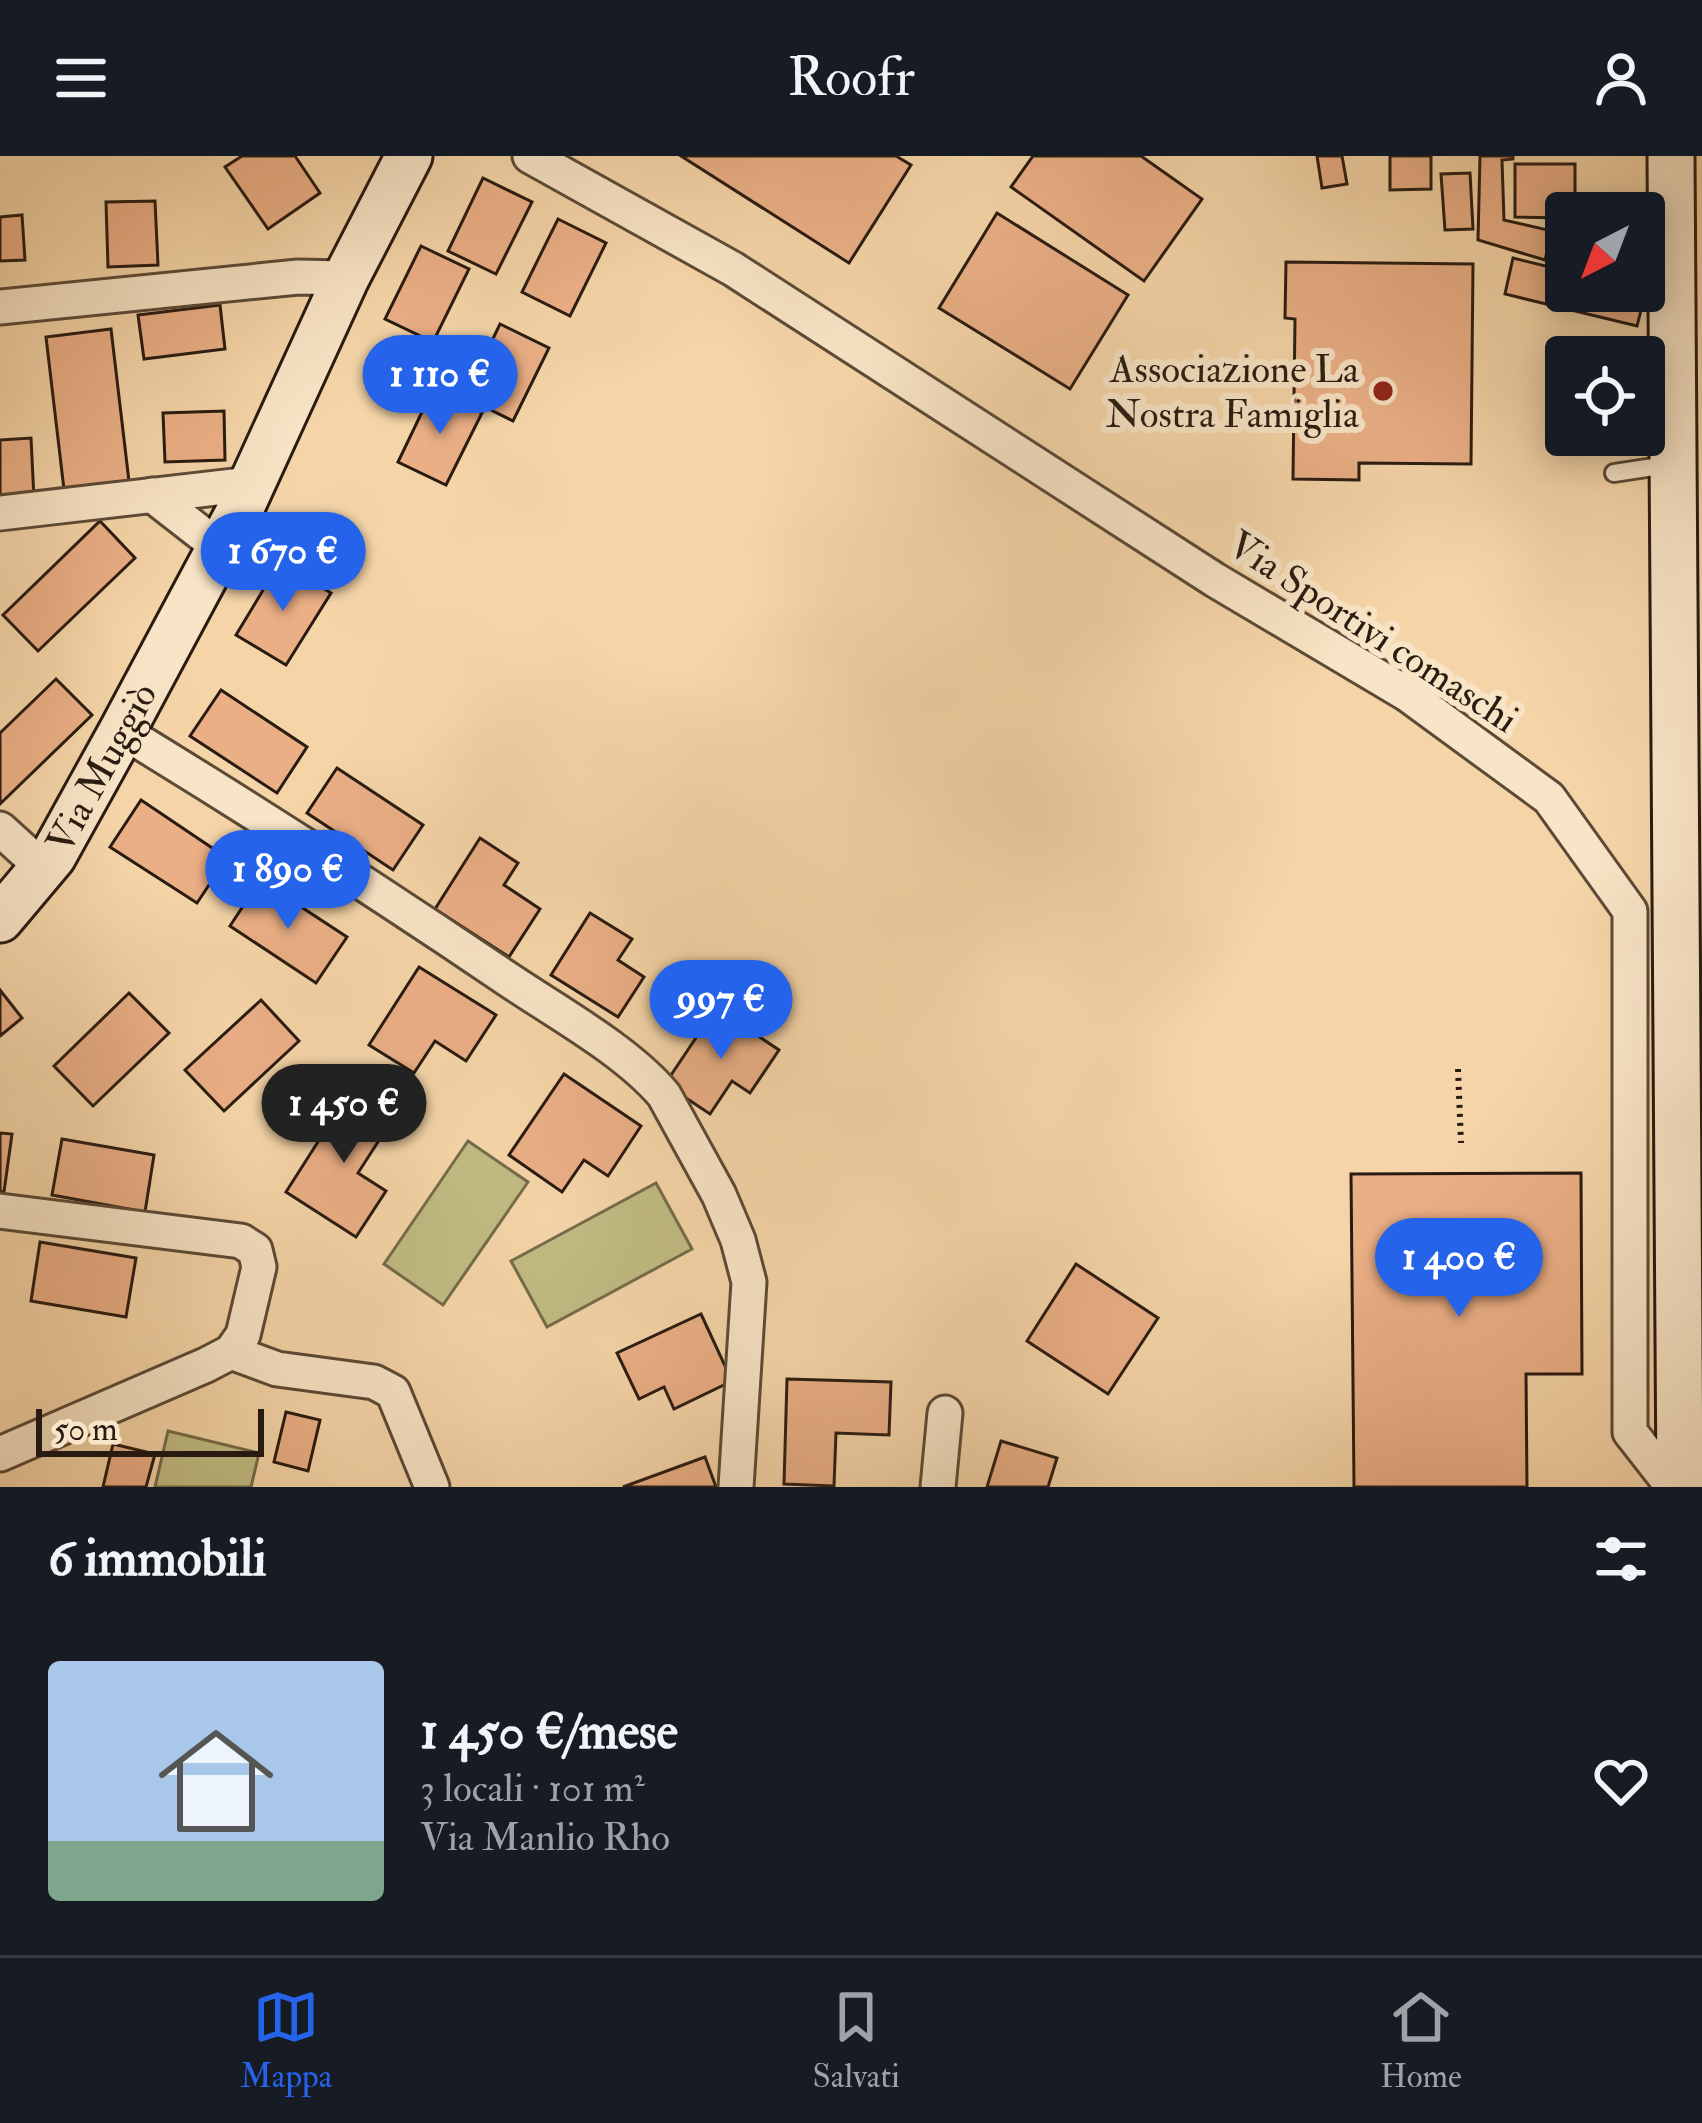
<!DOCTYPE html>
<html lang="it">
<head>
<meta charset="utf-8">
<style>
  body { margin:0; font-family:"IM FELL Double Pica",serif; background:#242831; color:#f1f3f6; height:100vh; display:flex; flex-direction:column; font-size:45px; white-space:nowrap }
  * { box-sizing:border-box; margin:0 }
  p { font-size:39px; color:#9ea1a6 }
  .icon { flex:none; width:66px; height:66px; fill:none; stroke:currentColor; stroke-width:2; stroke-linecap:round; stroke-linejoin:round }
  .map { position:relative; height:1331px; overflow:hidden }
  .panel { display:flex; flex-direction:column; background:#171b24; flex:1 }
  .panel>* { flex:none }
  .needle { width:78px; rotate:222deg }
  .fabs { position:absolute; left:1545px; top:36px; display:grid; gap:24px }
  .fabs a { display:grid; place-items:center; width:120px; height:120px; border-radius:12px; background:#171b24; box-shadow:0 6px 30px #0003; font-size:60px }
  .scale { position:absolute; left:36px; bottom:30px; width:228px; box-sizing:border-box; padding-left:12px; border:6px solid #291b11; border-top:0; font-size:33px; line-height:42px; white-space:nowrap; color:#291b11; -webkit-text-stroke:9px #f8e4c6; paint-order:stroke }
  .price { position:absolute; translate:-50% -102px; padding:0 27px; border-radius:42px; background:#2563eb; color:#fff; font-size:39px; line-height:78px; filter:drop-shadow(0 3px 6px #0008) }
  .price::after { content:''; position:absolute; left:50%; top:72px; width:36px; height:27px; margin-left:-18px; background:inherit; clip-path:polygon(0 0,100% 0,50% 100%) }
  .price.current { background:#222; color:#fff }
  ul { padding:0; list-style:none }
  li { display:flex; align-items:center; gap:36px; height:300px; padding:0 48px }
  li+li { border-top:3px solid #363941 }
  li span { display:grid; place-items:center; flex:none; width:336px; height:240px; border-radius:12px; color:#555 }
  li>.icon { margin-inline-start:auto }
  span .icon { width:144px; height:144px; fill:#fffc; stroke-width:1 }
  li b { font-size:51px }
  h2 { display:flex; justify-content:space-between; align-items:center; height:144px; padding:0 48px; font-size:51px }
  header { display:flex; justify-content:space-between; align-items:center; height:156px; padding:0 48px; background:#171b24; font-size:54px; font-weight:600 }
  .tabs { display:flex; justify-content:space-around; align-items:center; height:168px; border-top:3px solid #363941; background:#171b24; font-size:33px; color:#9ea1a6 }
  .tabs a { display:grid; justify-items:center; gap:6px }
  .tabs .current { color:#2563eb }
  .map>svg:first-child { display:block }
  .green { fill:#c1bc84; stroke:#756c4a; stroke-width:3 }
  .building { fill:#ebaf86; stroke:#291b11; stroke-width:3 }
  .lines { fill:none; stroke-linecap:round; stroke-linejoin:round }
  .lane-casing { stroke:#5c4a37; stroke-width:22 }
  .street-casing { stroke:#5c4a37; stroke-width:39 }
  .secondary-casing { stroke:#291b11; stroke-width:51 }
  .path { stroke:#291b11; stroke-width:6; stroke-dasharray:3 6; stroke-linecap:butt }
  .lane { stroke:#f8e4c6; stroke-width:16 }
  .street { stroke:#f8e4c6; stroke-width:33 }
  .secondary { stroke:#f8e4c6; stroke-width:45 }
  .poi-dot { fill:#8f2418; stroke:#f8e4c6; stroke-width:4.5 }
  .labels { text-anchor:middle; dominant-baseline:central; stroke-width:12; stroke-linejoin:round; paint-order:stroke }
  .poi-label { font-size:39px; fill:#291b11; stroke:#f8e4c6; text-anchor:end }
  .street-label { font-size:39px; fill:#291b11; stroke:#f8e4c6 }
</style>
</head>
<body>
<header><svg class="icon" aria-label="menu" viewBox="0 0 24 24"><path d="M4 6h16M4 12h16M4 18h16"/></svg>Roofr<svg class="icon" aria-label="person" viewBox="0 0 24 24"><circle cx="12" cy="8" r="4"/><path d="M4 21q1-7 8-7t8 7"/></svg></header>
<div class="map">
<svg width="1702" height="1331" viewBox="0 0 1702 1331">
  <rect width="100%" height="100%" fill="#f5d5a8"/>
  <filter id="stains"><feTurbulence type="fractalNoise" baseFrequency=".00167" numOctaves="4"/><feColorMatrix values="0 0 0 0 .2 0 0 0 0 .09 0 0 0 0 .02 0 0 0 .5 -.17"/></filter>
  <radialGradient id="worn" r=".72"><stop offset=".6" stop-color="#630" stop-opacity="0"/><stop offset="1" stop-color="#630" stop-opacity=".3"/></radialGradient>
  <g class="green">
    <path d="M 468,985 L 528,1026 L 443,1149 L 384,1108 Z"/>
    <path d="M 656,1027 L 692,1093 L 547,1171 L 511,1105 Z"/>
    <path d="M 168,1275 L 259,1297 L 251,1331 L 155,1331 Z"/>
  </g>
  <g class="building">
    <path d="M 242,0 L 295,0 L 320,37 L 268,73 L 225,11 Z"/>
    <path d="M 681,0 L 896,0 L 911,9 L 849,107 Z"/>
    <path d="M 1033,0 L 1141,0 L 1202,43 L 1144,125 L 1011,31 Z"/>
    <path d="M 1317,0 L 1342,0 L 1347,28 L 1322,32 Z"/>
    <path d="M 1390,0 L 1431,0 L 1431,33 L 1390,34 Z"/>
    <path d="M 1480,0 L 1513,0 L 1513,3 L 1502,4 L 1504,64 L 1552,75 L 1545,104 L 1478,84 Z"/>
    <path d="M 1515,8 L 1575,8 L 1575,57 L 1566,57 L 1566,62 L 1515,61 Z"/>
    <path d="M 1470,17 L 1473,73 L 1445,74 L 1441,18 Z"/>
    <path d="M 483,22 L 532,46 L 496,118 L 448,95 Z"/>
    <path d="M 155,45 L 158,109 L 108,111 L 106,46 Z"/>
    <path d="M 997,57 L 1128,139 L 1070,233 L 939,152 Z"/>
    <path d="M 22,59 L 25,104 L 0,105 L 0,61 Z"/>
    <path d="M 558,63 L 606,87 L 570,160 L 522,136 Z"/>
    <path d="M 1560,77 L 1566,79 L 1566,109 L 1553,105 Z"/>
    <path d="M 421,90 L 469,113 L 433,186 L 385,163 Z"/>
    <path d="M 1513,102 L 1566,115 L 1566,135 L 1646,135 L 1637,170 L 1505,138 Z"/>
    <path d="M 1286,106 L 1473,108 L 1471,308 L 1359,307 L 1359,324 L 1293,323 L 1295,163 L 1285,162 Z"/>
    <path d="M 220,149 L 225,193 L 144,203 L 138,159 Z"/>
    <path d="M 500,168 L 549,192 L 513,265 L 465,241 Z"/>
    <path d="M 111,173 L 130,334 L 65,342 L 46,181 Z"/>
    <path d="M 433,233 L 482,257 L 446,329 L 398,306 Z"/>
    <path d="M 224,255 L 225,304 L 165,306 L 163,257 Z"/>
    <path d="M 31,282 L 34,343 L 0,345 L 0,284 Z"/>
    <path d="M 100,365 L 135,402 L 38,495 L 3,459 Z"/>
    <path d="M 280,406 L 331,437 L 286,509 L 236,479 Z"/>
    <path d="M 56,523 L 92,559 L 0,648 L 0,577 Z"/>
    <path d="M 221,534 L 307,591 L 277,637 L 190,580 Z"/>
    <path d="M 337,612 L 423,669 L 393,714 L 307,657 Z"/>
    <path d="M 141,644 L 227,702 L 197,747 L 110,691 Z"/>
    <path d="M 480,682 L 518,707 L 504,729 L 540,753 L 509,801 L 435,753 Z"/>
    <path d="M 260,724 L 347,781 L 316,827 L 230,770 Z"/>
    <path d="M 590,757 L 632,783 L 618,804 L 644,821 L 618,861 L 551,819 Z"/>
    <path d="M 419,811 L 496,859 L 466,905 L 435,885 L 414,917 L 369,889 Z"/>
    <path d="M 0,834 L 22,862 L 0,880 Z"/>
    <path d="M 129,837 L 169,877 L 93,950 L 54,910 Z"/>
    <path d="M 261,844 L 299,885 L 224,955 L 185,914 Z"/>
    <path d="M 716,852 L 779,894 L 750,937 L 732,925 L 710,958 L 665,928 Z"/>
    <path d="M 564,918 L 641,970 L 608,1020 L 584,1004 L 562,1036 L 509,999 Z"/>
    <path d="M 351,934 L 394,961 L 358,1017 L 386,1035 L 356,1081 L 286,1036 Z"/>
    <path d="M 0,977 L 12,978 L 4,1036 L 0,1035 Z"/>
    <path d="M 62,983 L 154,999 L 145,1056 L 52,1039 Z"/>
    <path d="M 1581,1017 L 1582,1218 L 1526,1218 L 1527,1331 L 1354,1331 L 1351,1018 Z"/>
    <path d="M 40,1086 L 136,1102 L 126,1161 L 31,1145 Z"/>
    <path d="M 1076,1108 L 1158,1162 L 1108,1238 L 1027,1185 Z"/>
    <path d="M 701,1158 L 732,1225 L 674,1253 L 664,1231 L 639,1243 L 617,1197 Z"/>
    <path d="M 787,1223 L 891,1226 L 889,1279 L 836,1277 L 834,1330 L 784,1328 Z"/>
    <path d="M 286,1256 L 320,1264 L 308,1315 L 274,1306 Z"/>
    <path d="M 1001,1285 L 1057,1302 L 1048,1331 L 987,1331 Z"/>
    <path d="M 113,1288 L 155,1298 L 146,1331 L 103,1331 Z"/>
    <path d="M 705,1301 L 716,1331 L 623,1331 Z"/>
  </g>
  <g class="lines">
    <defs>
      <path id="lane" d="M 1614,317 L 1673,308"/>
      <g id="street">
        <path d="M 530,0 L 733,113 L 1215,424 L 1407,538 L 1549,642 L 1630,755 L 1630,1276 L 1673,1331"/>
        <path d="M 0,151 L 298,121 L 346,122"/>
        <path d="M 152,339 L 220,392"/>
        <path d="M 0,357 L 251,328"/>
        <path d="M 122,575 C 253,655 382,738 509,824 C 558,857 627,895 664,939 L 719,1039 L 738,1084 L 749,1126 L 736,1331"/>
        <path d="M 0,673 L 43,712"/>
        <path d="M 0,1055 L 241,1085 L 255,1094 L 259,1111 L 243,1179 L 231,1196 L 206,1209 L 0,1298"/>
        <path d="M 231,1196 L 277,1213 L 374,1226 L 393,1236 L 432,1331"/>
        <path d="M 938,1331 L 945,1257"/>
      </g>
      <g id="secondary">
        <path d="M 1671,0 L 1680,1331"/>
        <path id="s1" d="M 0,763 L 53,700 L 122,575 L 238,358 L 346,122 L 409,0"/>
      </g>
    </defs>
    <use href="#lane" class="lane-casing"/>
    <use href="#street" class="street-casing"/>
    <use href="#secondary" class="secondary-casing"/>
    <path class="path" d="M 1458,913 L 1461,987"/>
    <use href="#lane" class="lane"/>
    <use href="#street" class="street"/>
    <use href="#secondary" class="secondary"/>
  </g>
  <circle class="poi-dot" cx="1383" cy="235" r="12"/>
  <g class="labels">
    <g class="poi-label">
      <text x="1359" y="213">Associazione La<tspan x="1359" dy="45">Nostra Famiglia</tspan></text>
    </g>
    <g class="street-label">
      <text transform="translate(1373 476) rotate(33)">Via Sportivi comaschi</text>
      <text stroke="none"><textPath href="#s1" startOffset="183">Via Muggiò</textPath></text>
    </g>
  </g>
  <rect width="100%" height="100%" filter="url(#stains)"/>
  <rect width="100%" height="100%" fill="url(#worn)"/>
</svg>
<div class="fabs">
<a><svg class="needle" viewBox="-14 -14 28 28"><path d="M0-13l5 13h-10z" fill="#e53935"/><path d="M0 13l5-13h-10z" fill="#9ea1a6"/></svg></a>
<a><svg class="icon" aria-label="locate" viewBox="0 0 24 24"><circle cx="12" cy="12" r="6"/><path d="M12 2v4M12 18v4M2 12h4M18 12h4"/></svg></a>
</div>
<div class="scale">50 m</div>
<b class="price" style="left:440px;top:281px">1 110 €</b>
<b class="price" style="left:283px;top:458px">1 670 €</b>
<b class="price" style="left:288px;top:776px">1 890 €</b>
<b class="price" style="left:721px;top:906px">997 €</b>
<b class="price current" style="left:344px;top:1010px">1 450 €</b>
<b class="price" style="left:1459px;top:1164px">1 400 €</b>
</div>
<section class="panel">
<h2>6 immobili<svg class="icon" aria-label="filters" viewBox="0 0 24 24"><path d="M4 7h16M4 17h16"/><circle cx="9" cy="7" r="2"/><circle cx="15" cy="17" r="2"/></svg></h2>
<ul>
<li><span style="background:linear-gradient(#a9c7e8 75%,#7fa58c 0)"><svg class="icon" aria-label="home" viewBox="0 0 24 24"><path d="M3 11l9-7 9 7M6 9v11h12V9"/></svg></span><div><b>1 450 €/mese</b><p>3 locali · 101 m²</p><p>Via Manlio Rho</p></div><svg class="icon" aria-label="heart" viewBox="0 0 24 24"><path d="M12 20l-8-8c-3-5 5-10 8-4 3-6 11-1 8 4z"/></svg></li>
</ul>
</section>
<nav class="tabs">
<a class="current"><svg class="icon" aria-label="map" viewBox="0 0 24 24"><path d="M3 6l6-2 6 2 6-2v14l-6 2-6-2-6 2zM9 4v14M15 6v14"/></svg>Mappa</a>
<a><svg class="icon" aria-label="saved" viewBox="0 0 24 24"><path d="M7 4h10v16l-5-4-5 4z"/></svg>Salvati</a>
<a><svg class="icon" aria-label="home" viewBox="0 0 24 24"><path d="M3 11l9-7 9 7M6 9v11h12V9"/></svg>Home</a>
</nav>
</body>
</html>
